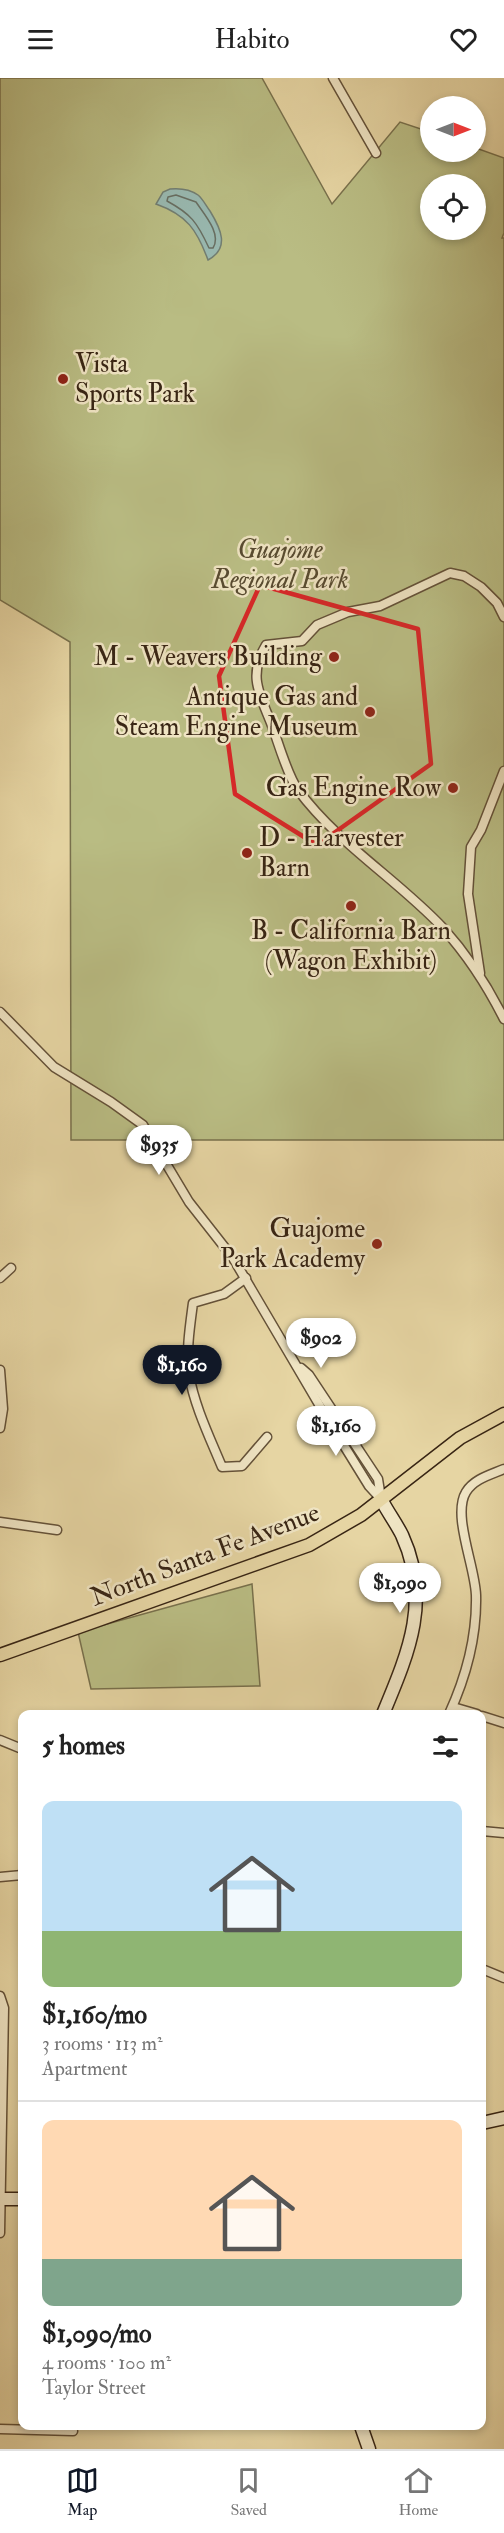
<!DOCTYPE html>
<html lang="en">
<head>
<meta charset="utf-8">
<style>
  body { margin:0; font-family:"IM FELL Double Pica",serif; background:#f2f2f2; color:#222; height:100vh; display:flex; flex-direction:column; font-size:22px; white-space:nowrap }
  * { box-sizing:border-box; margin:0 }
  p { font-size:20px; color:#767676 }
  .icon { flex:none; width:33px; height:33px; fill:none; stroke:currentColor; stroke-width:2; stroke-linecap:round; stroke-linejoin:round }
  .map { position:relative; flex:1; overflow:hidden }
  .details { position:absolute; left:18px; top:1632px; width:468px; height:720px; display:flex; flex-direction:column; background:#fff; border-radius:12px; box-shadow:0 3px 9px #0003 }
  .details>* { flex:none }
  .needle { width:39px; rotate:90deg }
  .tools { position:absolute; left:420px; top:18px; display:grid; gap:12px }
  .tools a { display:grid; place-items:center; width:66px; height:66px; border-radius:50%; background:#fff; box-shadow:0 3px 9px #0003; font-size:30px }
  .price { position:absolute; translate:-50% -51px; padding:0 14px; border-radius:21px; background:#fff; color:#222; font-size:20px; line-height:39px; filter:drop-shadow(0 2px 3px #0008) }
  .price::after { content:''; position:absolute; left:50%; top:36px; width:18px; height:14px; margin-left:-9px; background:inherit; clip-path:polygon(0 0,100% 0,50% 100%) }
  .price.selected { background:#111827; color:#fff }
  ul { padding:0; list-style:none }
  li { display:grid; align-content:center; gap:12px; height:318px; padding:0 24px }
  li+li { border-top:2px solid #e0e0e0 }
  li span { display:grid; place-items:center; height:186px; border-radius:12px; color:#555 }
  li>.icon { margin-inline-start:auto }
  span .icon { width:108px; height:108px; fill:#fffc; stroke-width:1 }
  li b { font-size:26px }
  h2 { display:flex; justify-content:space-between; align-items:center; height:72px; padding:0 24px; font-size:26px }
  header { display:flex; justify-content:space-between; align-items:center; height:78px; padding:0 24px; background:#fff; font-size:27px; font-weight:600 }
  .menu { display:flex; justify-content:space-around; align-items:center; height:84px; border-top:2px solid #e0e0e0; background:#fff; font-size:16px; color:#767676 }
  .menu a { display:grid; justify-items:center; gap:3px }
  .menu .selected { color:#111827 }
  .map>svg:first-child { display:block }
  .green { fill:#b9bc83; stroke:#78704c; stroke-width:1.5; fill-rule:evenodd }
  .water { fill:#98b7ae; stroke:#727d70; stroke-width:1.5 }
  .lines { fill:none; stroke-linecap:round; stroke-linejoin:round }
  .shore { stroke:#686e61; stroke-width:1.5 }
  .street-casing { stroke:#645138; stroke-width:11 }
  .secondary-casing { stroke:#382514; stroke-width:15 }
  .primary-casing { stroke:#382514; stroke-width:15 }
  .street { stroke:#efe4c3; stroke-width:8 }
  .secondary { stroke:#efe4c3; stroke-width:12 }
  .primary { stroke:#e6d5a3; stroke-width:12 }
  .marked { fill:none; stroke:#d62828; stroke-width:4.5; stroke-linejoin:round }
  .poi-dot { fill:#8f2418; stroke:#efe4c3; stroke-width:2 }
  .labels { text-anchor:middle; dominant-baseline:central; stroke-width:5; stroke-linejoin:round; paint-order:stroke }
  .poi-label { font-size:26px; fill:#382514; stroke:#efe4c3; text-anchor:end }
  .park-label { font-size:26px; font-style:italic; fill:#584b30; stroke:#efe4c3 }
  .street-label { font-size:26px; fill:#382514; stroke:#efe4c3 }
</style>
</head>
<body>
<header><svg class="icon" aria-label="menu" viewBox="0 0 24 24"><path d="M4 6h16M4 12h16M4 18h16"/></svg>Habito<svg class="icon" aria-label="heart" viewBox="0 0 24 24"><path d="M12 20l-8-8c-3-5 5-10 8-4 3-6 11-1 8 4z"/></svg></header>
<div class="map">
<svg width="504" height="2371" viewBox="0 0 504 2371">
  <rect width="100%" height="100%" fill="#e6d5a3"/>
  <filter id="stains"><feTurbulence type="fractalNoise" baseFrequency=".00333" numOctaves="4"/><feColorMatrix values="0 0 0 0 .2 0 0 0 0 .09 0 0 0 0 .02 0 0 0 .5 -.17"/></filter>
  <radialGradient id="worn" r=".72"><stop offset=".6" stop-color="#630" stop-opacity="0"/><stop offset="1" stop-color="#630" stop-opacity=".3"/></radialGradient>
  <g class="green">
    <path d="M 0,0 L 262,0 L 332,126 L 400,44 L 430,54 L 430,74 L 476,74 L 476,70 L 504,80 L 504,155 L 502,160 L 504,160 L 504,1062 L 71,1062 L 70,564 L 0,522 ZM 430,106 L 476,106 L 476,152 L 430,152 Z"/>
    <path d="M 252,1506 L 260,1608 L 91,1611 L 78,1554 Z"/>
  </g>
  <path class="water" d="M 170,111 C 180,110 191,112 198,117 C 203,121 206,128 210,133 C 221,151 230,170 208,182 C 197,152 187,137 156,126 L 163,114 Z"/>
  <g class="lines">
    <path class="shore" d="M 176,117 L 196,124 C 204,136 222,156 213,170 L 209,170 C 197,144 191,136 167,123 L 168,119 Z"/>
    <defs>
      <g id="street">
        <path d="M 333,0 L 376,75"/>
        <path d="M 504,539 L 497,525 L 481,509 L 464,498 L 450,495 L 380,528 L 348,534 L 317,547 L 302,563 L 266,567 C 248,597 259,615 271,645 C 278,663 287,697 298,712 C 338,766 398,802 443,850 C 469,879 487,907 504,941"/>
        <path d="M 480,895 L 468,816 L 471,769 L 481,752 L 504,693"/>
        <path d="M 0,934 L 54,989 L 111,1024 L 143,1047 L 189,1124 L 233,1180 L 327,1340 L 369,1408 L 381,1421"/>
        <path d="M 0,1200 L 11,1190"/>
        <path d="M 246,1200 L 224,1216 L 193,1225 C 190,1248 186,1273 189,1296 C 194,1327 210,1360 222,1389 L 242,1388 L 267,1359"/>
        <path d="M 301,1290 L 309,1297 L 378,1401 L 381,1420"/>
        <path d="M 0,1292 L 3,1331 L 0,1350"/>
        <path d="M 0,1444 L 57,1452"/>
        <path d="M 453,1629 L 477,1636"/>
        <path d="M 449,1636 C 466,1599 477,1559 476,1517 C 475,1488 452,1437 466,1414 C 474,1401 490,1397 504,1391"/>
        <path d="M 482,1638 L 504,1645"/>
        <path d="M 0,1662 L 22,1671"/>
        <path d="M 482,1753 L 504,1755"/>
        <path d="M 0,1799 L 22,1797"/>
        <path d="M 482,1891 L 504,1900"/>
        <path d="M 0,1918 L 4,1930 L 0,2155"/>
        <path d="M 0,2351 L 73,2353"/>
      </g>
      <g id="secondary">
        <path d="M 381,1421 C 387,1433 396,1445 402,1457 C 432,1522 408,1576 383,1636"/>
        <path d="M 482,2045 L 504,2040"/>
        <path d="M 0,2121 L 22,2121"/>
        <path d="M 361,2348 L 369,2371"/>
      </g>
      <path id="primary" d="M 0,1577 L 309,1467 L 361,1437 L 460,1360 L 504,1336"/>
    </defs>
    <use href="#street" class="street-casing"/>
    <use href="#secondary" class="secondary-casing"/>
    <use href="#primary" class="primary-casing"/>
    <use href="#street" class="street"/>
    <use href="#secondary" class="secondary"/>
    <use href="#primary" class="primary"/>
  </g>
  <path class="marked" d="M 260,507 L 418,551 L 431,686 L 317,767 L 235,716 L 219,598 Z"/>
  <g class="poi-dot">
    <circle cx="63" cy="301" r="6"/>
    <circle cx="334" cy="579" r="6"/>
    <circle cx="370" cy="634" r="6"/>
    <circle cx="453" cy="710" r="6"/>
    <circle cx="247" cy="775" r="6"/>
    <circle cx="351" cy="828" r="6"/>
    <circle cx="377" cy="1166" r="6"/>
  </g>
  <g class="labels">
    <g class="poi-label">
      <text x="75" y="286" text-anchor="start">Vista<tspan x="75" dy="30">Sports Park</tspan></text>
      <text x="322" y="579">M - Weavers Building</text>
      <text x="358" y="619">Antique Gas and<tspan x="358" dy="30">Steam Engine Museum</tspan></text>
      <text x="441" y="710">Gas Engine Row</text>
      <text x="259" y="760" text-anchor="start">D - Harvester<tspan x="259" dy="30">Barn</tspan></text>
      <text x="351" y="853" text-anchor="middle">B - California Barn<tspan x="351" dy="30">(Wagon Exhibit)</tspan></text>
      <text x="365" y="1151">Guajome<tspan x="365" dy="30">Park Academy</tspan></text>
    </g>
    <g class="park-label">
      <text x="280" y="472">Guajome<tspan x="280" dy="30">Regional Park</tspan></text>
    </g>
    <g class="street-label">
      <text transform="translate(205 1477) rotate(-21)">North Santa Fe Avenue</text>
    </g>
  </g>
  <rect width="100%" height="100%" filter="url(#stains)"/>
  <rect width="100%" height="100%" fill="url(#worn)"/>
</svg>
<div class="tools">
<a><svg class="needle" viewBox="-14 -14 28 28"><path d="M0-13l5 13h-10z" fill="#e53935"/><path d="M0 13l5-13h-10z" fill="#767676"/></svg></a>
<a><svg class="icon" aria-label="locate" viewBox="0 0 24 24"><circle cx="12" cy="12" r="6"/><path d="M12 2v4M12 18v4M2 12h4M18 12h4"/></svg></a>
</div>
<b class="price" style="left:159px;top:1098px">$935</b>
<b class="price" style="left:321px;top:1291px">$902</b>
<b class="price selected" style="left:182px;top:1318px">$1,160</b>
<b class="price" style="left:336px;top:1379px">$1,160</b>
<b class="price" style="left:400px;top:1536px">$1,090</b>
<section class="details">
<h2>5 homes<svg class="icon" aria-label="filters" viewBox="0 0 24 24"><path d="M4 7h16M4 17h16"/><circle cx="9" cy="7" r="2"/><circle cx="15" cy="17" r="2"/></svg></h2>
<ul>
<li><span style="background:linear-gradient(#bfe0f5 70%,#8fb573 0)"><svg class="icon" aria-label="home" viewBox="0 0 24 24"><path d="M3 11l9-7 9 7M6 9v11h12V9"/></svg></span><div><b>$1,160/mo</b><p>3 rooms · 113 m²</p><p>Apartment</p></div></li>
<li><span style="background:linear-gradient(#ffd9b3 75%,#7fa58c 0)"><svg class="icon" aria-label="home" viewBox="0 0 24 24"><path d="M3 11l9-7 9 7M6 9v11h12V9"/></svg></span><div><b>$1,090/mo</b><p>4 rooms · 100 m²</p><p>Taylor Street</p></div></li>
</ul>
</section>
</div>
<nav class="menu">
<a class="selected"><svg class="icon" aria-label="map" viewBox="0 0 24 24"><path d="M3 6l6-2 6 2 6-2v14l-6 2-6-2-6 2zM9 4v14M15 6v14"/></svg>Map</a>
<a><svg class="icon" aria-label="saved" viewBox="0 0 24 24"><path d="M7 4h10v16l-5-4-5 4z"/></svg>Saved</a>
<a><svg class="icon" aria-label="home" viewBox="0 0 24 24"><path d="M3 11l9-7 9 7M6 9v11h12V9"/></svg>Home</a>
</nav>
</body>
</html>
